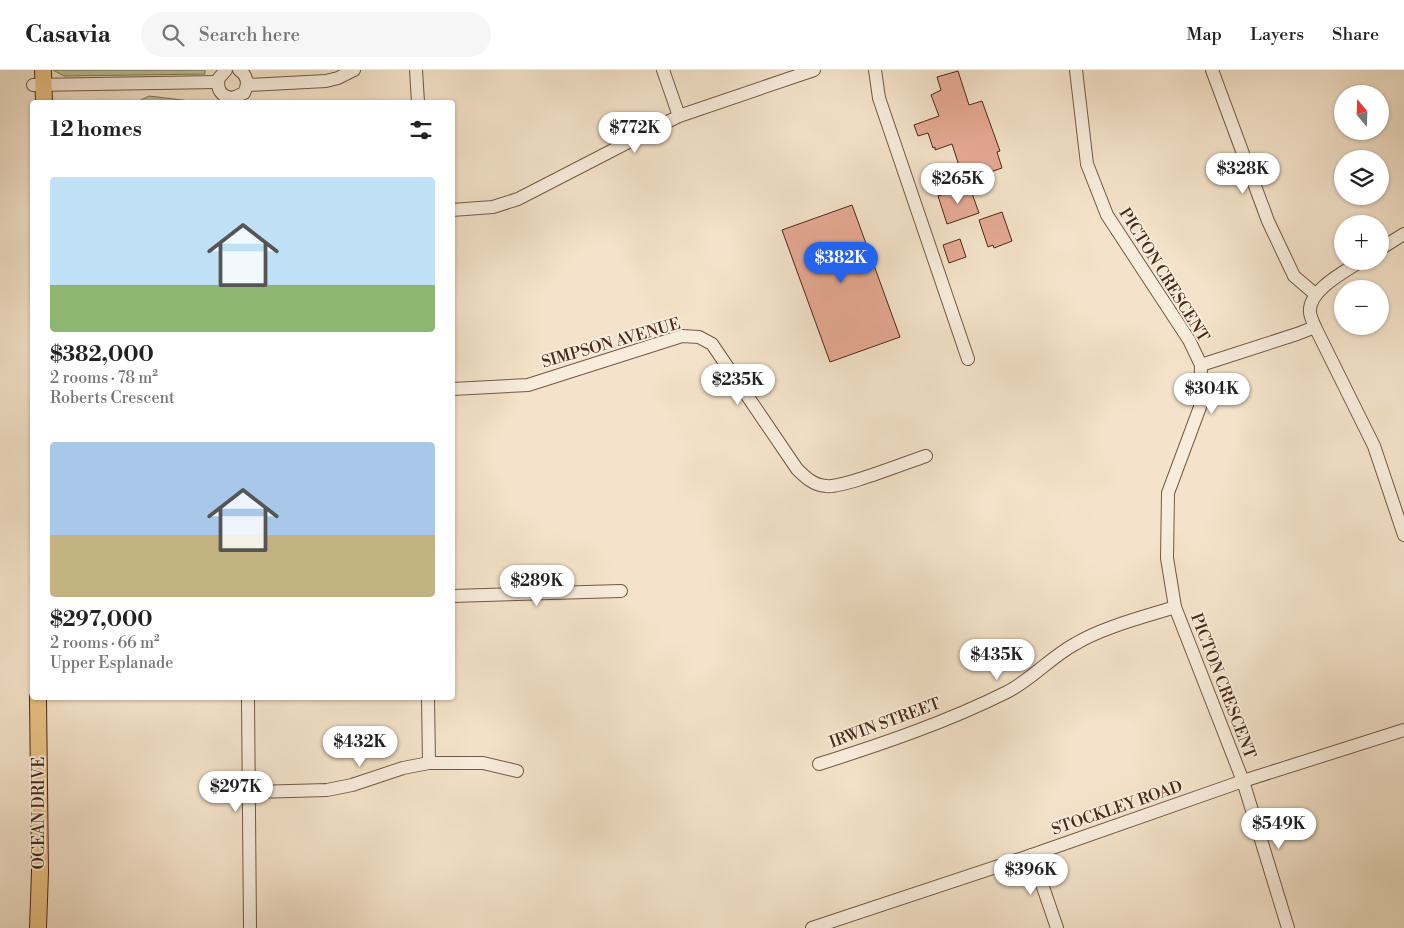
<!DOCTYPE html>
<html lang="en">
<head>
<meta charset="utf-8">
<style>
  body { margin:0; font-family:"Libre Bodoni",serif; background:#f6f6f6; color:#222; height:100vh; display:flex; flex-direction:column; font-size:19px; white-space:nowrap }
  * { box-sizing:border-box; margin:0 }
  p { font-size:16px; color:#767676 }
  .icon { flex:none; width:28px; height:28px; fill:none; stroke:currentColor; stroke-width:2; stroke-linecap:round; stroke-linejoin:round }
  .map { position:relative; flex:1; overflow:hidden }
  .details { position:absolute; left:30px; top:30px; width:425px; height:600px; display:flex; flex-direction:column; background:#fff; border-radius:5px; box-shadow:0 1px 4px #0004 }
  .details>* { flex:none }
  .needle { width:32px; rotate:341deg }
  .fabs { position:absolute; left:1334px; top:15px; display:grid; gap:10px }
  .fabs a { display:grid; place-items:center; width:55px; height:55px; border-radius:50%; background:#fff; box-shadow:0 1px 4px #0004; font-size:25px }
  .price { position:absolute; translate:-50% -42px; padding:0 11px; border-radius:18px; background:#fff; color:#222; font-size:16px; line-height:32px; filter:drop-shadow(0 1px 2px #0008) }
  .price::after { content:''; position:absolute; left:50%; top:30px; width:15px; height:11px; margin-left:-8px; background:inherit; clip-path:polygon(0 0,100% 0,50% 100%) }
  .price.current { background:#2563eb; color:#fff }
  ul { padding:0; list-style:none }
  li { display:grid; align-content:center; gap:10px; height:265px; padding:0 20px }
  li span { display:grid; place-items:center; height:155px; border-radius:5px; color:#555 }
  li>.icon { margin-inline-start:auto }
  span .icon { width:90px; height:90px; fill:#fffc; stroke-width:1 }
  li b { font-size:21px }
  h2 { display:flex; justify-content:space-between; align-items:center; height:60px; padding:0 20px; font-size:21px }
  header { display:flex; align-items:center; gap:30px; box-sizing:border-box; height:70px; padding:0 25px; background:#fff; border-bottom:1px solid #e0e0e0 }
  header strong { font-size:24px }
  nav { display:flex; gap:28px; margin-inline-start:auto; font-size:18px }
  .search { width:350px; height:45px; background:#f6f6f6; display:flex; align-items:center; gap:12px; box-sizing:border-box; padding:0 18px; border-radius:28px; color:#767676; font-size:19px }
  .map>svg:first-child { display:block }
  .green { fill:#bac498; stroke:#827657 }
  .building { fill:#e7aa95; stroke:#4a2916 }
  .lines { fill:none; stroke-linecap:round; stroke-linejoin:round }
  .minor-casing { stroke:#745843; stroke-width:14 }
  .major-casing { stroke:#4a2916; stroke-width:18 }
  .minor { stroke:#f8eddd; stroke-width:12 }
  .major { stroke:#eac285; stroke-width:16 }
  .labels { text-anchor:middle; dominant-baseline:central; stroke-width:4; stroke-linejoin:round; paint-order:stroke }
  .street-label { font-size:16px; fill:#4a2916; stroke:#f8eddd }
</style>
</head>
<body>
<header>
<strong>Casavia</strong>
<div class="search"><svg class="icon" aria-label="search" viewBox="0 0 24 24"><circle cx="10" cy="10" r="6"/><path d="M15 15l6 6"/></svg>Search here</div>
<nav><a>Map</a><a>Layers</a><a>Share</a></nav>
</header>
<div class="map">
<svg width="1404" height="858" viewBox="0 0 1404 858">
  <rect width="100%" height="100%" fill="#f4e3ca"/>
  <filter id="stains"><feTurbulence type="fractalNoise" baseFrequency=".004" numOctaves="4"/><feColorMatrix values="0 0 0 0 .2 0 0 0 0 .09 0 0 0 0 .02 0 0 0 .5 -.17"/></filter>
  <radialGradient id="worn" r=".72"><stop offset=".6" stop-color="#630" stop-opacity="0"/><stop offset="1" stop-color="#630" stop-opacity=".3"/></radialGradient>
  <g class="green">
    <path d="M 53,0 L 205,0 L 205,4 L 64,6 Z"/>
    <path d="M 149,26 L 199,32 L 137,32 Z"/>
  </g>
  <g class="building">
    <path d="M 958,1 L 969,35 L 982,31 L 1000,81 L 997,82 L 1002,98 L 964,111 L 952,74 L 935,80 L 935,77 L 933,78 L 928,63 L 918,66 L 914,55 L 939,46 L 931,25 L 941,20 L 937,7 Z"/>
    <path d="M 969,115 L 979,143 L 947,154 L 938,126 Z"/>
    <path d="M 852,135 L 900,267 L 830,292 L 782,160 Z"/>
    <path d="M 1002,142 L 1012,171 L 994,178 L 993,175 L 988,177 L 979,150 Z"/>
    <path d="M 960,169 L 966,187 L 949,193 L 943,175 Z"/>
  </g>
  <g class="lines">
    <defs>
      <g id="minor">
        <path d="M 226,0 L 219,8 C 216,19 221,27 233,28 L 244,23 C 249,14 247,5 239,0"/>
        <path d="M 416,0 L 418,32"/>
        <path d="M 663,0 L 679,46"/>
        <path d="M 875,0 L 879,28 L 968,289"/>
        <path d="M 1076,0 L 1087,94 L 1107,145 L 1189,270 L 1201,295 L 1200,337 L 1168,423 L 1167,488 L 1175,537 L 1243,711 L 1288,858"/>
        <path d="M 1212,0 L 1268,151 L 1294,206 L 1315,224"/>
        <path d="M 33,15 L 217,12"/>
        <path d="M 247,15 L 326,11 L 338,8 L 354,0"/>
        <path d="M 452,140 L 493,137 L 518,129 L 679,46 L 814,0"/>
        <path d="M 1380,179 L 1404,164"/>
        <path d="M 1315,257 L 1374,376 L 1404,465"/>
        <path d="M 1201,295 L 1297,264 L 1315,257 C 1313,252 1310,246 1310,242 C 1308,220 1346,201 1361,191"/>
        <path d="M 452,319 L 528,315 L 682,266 L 699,267 L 712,274 L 797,399 C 805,407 813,415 826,416 C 841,419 907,392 926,386"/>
        <path d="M 452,526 L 621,521"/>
        <path d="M 248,628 L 250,858"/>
        <path d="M 429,693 L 483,693 L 517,701"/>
        <path d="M 819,694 C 882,674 947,652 1007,622 C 1032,609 1051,587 1075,574 C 1103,557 1144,547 1175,537"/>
        <path d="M 250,722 L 327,720 L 352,715 L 403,698 L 429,693 L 428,628"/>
        <path d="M 1032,785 L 1057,858"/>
        <path d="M 812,858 L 1032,785 L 1243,711 L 1404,660"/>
      </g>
      <g id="major">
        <path d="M 43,0 L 44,32"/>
        <path d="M 38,858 L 40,802 L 38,628"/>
      </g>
    </defs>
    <use href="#minor" class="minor-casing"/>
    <use href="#major" class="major-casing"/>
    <use href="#minor" class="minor"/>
    <use href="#major" class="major"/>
  </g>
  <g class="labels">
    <g class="street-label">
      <text transform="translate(1164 205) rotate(58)">PICTON CRESCENT</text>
      <text transform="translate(611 273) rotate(-16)">SIMPSON AVENUE</text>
      <text transform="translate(1223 616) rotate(69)">PICTON CRESCENT</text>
      <text transform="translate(885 653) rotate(-20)">IRWIN STREET</text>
      <text transform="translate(1117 738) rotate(-19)">STOCKLEY ROAD</text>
      <text transform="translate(39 743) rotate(-90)">OCEAN DRIVE</text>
    </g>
  </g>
  <rect width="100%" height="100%" filter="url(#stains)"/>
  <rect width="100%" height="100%" fill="url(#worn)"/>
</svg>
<div class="fabs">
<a><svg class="needle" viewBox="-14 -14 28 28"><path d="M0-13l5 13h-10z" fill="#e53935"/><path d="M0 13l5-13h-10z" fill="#767676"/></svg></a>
<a><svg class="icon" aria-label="layers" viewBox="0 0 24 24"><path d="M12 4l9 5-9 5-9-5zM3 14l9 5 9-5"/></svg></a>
<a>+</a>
<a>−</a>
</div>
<b class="price" style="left:635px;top:84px">$772K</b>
<b class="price" style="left:1243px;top:125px">$328K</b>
<b class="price" style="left:958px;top:135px">$265K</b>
<b class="price current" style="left:841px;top:214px">$382K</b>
<b class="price" style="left:738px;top:336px">$235K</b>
<b class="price" style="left:1212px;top:345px">$304K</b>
<b class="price" style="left:537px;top:537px">$289K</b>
<b class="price" style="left:997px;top:611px">$435K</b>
<b class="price" style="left:360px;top:698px">$432K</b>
<b class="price" style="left:236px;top:743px">$297K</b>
<b class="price" style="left:1279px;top:780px">$549K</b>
<b class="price" style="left:1031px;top:826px">$396K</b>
<section class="details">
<h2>12 homes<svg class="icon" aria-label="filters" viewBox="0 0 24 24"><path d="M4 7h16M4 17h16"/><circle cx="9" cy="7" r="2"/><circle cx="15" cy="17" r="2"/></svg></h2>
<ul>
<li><span style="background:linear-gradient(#bfe0f5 70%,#8fb573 0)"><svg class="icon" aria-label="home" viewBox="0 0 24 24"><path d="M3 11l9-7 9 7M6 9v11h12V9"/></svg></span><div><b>$382,000</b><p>2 rooms · 78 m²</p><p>Roberts Crescent</p></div></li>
<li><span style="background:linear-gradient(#a9c7e8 60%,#c2b280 0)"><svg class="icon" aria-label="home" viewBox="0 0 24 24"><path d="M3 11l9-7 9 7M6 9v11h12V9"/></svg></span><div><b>$297,000</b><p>2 rooms · 66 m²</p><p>Upper Esplanade</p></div></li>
</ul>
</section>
</div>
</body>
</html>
